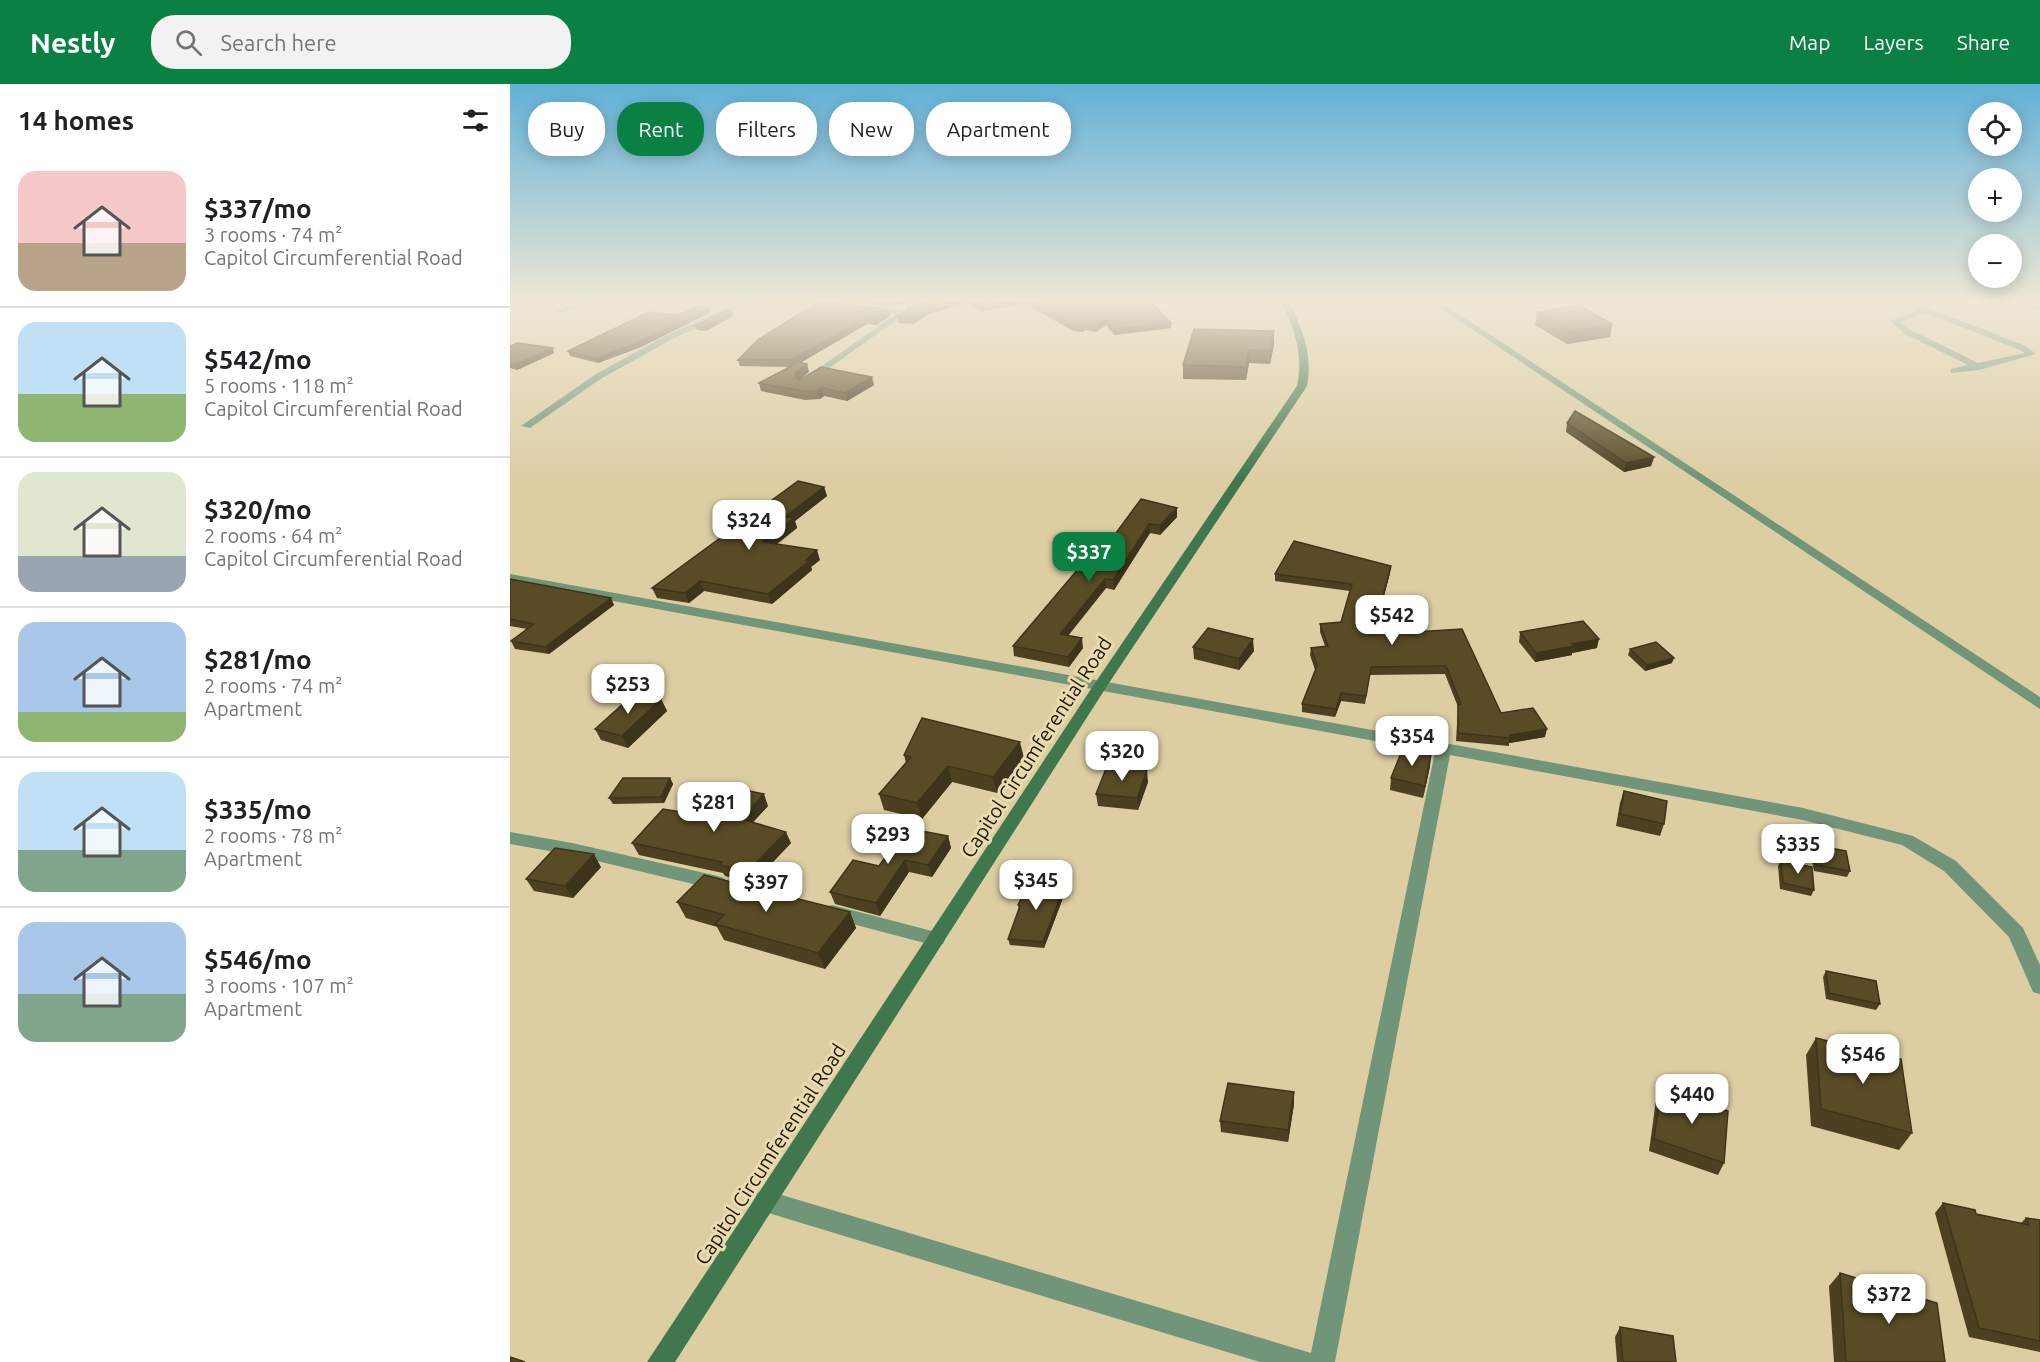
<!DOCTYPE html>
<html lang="en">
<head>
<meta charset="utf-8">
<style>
  body { margin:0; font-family:Ubuntu,sans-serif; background:#f2f2f2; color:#202124; height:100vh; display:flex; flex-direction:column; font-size:22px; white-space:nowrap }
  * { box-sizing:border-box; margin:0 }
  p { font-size:20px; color:#757577 }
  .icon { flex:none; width:33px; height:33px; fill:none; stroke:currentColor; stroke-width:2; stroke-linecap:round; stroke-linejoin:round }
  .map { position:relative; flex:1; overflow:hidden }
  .side { display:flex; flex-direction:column; background:#fff; width:510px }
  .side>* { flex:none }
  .banner { position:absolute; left:18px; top:18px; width:570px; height:54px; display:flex; gap:12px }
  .buttons { position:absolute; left:1458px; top:18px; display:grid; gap:12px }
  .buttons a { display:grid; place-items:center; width:54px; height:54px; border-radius:50%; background:#fff; box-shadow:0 3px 15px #0003; font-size:30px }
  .price { position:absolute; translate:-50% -51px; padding:0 14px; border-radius:12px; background:#fff; color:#222; font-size:20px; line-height:39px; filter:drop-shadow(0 2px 3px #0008) }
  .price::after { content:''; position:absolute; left:50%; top:36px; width:18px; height:14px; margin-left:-9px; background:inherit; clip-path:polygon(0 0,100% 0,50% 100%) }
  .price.selected { background:#0b8043; color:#fff }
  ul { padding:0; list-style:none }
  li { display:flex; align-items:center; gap:18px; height:150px; padding:0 18px }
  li+li { border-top:2px solid #e0e0e0 }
  li span { display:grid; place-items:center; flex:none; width:168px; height:120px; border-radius:18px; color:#555 }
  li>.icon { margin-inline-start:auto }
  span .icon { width:72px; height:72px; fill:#fffc; stroke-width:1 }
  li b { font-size:26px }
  h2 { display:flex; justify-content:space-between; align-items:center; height:72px; padding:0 18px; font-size:26px }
  .chip { padding:0 21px; border-radius:24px; background:#fff; box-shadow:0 3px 15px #0003; font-size:21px; line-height:54px }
  .chip.selected { background:#0b8043; color:#fff }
  header { display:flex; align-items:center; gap:36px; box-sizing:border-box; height:84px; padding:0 30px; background:#0b8043; color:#fff }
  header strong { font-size:28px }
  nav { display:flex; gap:33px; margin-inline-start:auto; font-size:21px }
  .search { width:420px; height:54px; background:#f2f2f2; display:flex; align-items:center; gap:15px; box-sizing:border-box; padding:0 21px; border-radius:24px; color:#757577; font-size:22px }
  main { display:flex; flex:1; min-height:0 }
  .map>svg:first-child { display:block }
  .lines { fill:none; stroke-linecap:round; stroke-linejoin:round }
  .street { fill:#719578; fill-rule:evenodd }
  .secondary { fill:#40784e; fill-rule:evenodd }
  .wall { fill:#4d4021 }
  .shaded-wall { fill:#3e341b }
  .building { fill:#594b26; stroke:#3e341b; stroke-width:1.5 }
  .labels { text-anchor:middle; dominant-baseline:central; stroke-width:6; stroke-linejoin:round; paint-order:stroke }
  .street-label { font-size:20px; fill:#1c1607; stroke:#e9dab0 }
</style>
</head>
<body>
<header>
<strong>Nestly</strong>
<div class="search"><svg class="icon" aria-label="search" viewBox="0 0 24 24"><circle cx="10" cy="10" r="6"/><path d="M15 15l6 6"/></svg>Search here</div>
<nav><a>Map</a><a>Layers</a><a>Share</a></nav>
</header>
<main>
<section class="side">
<h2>14 homes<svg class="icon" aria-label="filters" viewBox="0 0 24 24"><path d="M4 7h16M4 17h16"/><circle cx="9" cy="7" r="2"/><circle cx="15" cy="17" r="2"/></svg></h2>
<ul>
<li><span style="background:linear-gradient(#f6c9c9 60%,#b9a48a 0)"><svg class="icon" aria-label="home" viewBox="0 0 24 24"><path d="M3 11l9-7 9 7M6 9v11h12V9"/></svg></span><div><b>$337/mo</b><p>3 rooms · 74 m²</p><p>Capitol Circumferential Road</p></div></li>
<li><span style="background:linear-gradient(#bfe0f5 60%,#8fb573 0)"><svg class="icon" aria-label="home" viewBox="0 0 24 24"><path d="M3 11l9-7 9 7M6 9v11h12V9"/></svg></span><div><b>$542/mo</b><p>5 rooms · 118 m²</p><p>Capitol Circumferential Road</p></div></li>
<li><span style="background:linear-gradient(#dfe7d0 70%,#9aa5b1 0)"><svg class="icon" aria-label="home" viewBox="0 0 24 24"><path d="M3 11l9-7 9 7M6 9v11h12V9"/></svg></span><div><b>$320/mo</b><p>2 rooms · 64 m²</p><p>Capitol Circumferential Road</p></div></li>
<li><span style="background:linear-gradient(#a9c7e8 75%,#8fb573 0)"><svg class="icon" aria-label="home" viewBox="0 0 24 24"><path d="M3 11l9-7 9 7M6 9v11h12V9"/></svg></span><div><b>$281/mo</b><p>2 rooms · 74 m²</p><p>Apartment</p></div></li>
<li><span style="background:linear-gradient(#bfe0f5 65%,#7fa58c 0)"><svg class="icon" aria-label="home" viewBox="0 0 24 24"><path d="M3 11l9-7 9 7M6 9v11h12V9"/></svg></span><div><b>$335/mo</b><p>2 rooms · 78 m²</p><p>Apartment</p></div></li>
<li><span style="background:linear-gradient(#a9c7e8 60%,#7fa58c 0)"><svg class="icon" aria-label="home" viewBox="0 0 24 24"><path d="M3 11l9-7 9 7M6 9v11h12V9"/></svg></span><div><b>$546/mo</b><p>3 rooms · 107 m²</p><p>Apartment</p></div></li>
</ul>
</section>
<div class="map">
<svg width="1530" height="1278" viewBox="0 0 1530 1278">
  <rect width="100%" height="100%" fill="#dccda3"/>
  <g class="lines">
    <g class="street">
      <path d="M 75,215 L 86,215 L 53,229 L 46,227 Z"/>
      <path d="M 236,215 L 246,215 L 161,256 L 92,294 L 20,344 L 11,342 L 86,290 L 155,252 Z"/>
      <path d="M 258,215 L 283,215 L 394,226 L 398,228 L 298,299 L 293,296 L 295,294 L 386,230 L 262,217 Z"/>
      <path d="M 591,215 L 653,215 L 618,221 Z"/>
      <path d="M 917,215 L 926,215 L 1530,613 L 1530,625 Z"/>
      <path d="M 1427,215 L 1440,215 L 1413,222 L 1516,262 L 1526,270 L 1469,286 L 1441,289 L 1441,285 L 1458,281 L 1395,250 L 1380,237 L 1408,226 L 1402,224 L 1402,220 ZM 1416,229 L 1510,266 L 1515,269 L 1468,279 L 1401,246 L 1390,238 Z"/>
      <path d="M 1490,215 L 1502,215 L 1530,222 L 1530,226 Z"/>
      <path d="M 0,490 L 1293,724 L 1403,752 L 1446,777 L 1513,844 L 1530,881 L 1530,910 L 1523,908 L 1499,853 L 1434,787 L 1392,761 L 1293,736 L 940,671 L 825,1278 L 750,1278 L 255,1128 L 247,1125 L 244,1117 L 247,1109 L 255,1106 L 801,1269 L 925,668 L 0,498 Z"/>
      <path d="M 0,748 L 62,759 L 208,792 L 214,794 L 217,799 L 214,804 L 208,806 L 62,771 L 0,760 Z"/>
      <path d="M 322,821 L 426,848 L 433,850 L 435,855 L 433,860 L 426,862 L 316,833 L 313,828 L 316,823 Z"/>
    </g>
    <path class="secondary" d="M 770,215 L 778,215 C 792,245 803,268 797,302 L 597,602 L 165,1278 L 137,1278 L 583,602 L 787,302 C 794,269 784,245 770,215 Z"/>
  </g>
  <g class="wall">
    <path d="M 324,215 L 426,215 L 380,222 L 325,217 Z"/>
    <path d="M 429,215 L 604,215 L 661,244 L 604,251 L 596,241 L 586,248 L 575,246 L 572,248 L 563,247 L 518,221 L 511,220 L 472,227 L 456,219 L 419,230 L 403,240 L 389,239 L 387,233 Z"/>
    <path d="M 200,224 L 201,228 L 131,263 L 88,279 L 60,272 L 58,267 L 167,231 Z"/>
    <path d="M 378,225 L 380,232 L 366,241 L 357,240 L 290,279 L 299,288 L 289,296 L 364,301 L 337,317 L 314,312 L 310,315 L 295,316 L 251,307 L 249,299 L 281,283 L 230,282 L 228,276 Z"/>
    <path d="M 1027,228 L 1102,240 L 1100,253 L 1057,260 L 1025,241 Z"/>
    <path d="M 223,232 L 196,247 L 187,246 L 185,242 Z"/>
    <path d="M 764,260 L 760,280 L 739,279 L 736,296 L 673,295 L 673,281 Z"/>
    <path d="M 0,262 L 44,269 L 7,286 L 0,284 Z"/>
    <path d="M 1057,339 L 1144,373 L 1141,382 L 1114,388 L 1056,348 Z"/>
    <path d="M 314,403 L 317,412 L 285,437 L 287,444 L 267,460 L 310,476 L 301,483 L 302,486 L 262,520 L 194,507 L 179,519 L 147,514 L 142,504 Z"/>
    <path d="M 631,415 L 667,424 L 667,433 L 650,451 L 640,449 L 604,506 L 596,504 L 558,552 L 573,564 L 559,583 L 504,572 L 503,562 L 584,479 Z"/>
    <path d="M 880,489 L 867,538 L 888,549 L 952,545 L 991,629 L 1035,653 L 999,659 L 999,662 L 946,657 L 948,623 L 935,590 L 860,591 L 855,620 L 831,617 L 825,633 L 792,628 L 792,620 L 805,586 L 800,571 L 801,564 L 815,562 L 810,548 L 810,540 L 831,538 L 840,507 L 765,497 L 765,490 Z"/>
    <path d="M 0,495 L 104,521 L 39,570 L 5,565 L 1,557 L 17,545 L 0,542 Z"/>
    <path d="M 1010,548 L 1087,564 L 1062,569 L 1062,571 L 1025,578 L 1009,558 Z"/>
    <path d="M 683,563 L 744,567 L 729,586 L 684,575 Z"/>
    <path d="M 1120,565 L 1162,579 L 1135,587 L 1118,571 Z"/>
    <path d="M 151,615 L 157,627 L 118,664 L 91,656 L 85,645 Z"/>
    <path d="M 394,671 L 514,674 L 487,709 L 442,698 L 412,735 L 374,726 L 369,710 L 396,679 Z"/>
    <path d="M 920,682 L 913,714 L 880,706 L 881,694 Z"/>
    <path d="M 160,694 L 163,700 L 154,719 L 103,720 L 99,714 Z"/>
    <path d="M 638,698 L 628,726 L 588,722 L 586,710 Z"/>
    <path d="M 1114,707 L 1154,740 L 1150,752 L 1106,742 L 1110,719 Z"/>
    <path d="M 258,722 L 243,738 L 281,759 L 243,799 L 215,792 L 213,789 L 129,771 L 122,759 L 197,732 Z"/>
    <path d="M 412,747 L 438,752 L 441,764 L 422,793 L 399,788 L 370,832 L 325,820 L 320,808 L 369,782 Z"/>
    <path d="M 1303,761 L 1340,787 L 1337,793 L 1304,787 L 1300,767 Z"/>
    <path d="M 1271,776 L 1304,806 L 1301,812 L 1270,805 L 1268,782 Z"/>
    <path d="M 91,783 L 63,814 L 24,807 L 16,795 Z"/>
    <path d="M 556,806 L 534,864 L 500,861 L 498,855 L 509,825 L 508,821 Z"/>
    <path d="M 167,818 L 340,828 L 346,844 L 315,885 L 214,856 L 207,843 L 176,834 Z"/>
    <path d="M 1316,887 L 1370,920 L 1366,926 L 1316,915 L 1313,893 Z"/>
    <path d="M 1306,954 L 1402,1049 L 1389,1066 L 1301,1042 L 1296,971 Z"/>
    <path d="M 1151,1004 L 1214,1079 L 1208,1091 L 1139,1067 L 1146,1016 Z"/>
    <path d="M 784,1008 L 784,1020 L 778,1058 L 711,1048 L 710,1037 Z"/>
    <path d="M 1433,1119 L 1466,1130 L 1511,1139 L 1516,1134 L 1530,1136 L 1530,1268 L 1459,1253 L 1425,1129 Z"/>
    <path d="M 1330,1189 L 1435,1278 L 1324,1278 L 1319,1202 Z"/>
    <path d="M 1110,1243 L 1166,1278 L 1107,1278 L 1105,1253 Z"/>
  </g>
  <g class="shaded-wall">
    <path d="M 390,215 L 426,215 L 380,222 L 379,216 Z"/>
    <path d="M 450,215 L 455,215 L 456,219 L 419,230 L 403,240 L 402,235 L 418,224 Z"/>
    <path d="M 510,215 L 511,220 L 472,227 L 471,222 Z"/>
    <path d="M 200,224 L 201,228 L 131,263 L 88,279 L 86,275 Z"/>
    <path d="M 378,225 L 380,232 L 366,241 L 365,235 Z"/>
    <path d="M 222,228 L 223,232 L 196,247 L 195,243 Z"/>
    <path d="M 356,234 L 357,240 L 283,283 L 281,276 Z"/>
    <path d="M 596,236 L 596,241 L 586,248 L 585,242 Z"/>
    <path d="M 661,239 L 661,244 L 604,251 L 604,245 Z"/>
    <path d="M 1102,240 L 1100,253 L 1057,260 L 1060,247 Z"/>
    <path d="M 575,241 L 575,246 L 572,248 L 571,243 Z"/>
    <path d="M 764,247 L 764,260 L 760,280 L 760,267 Z"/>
    <path d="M 43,264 L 44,269 L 7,286 L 5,281 Z"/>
    <path d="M 739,266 L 739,279 L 736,296 L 736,283 Z"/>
    <path d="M 297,280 L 299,288 L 288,297 L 286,294 L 285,289 Z"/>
    <path d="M 362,293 L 364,301 L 337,317 L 335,309 Z"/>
    <path d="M 312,304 L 314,312 L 310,315 L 307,307 Z"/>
    <path d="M 1144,373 L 1141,382 L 1114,388 L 1116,379 Z"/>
    <path d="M 314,403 L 317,412 L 285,437 L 287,444 L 257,467 L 253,458 L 275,433 Z"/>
    <path d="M 667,424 L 667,433 L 650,451 L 650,441 Z"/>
    <path d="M 639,440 L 640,449 L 604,506 L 603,496 Z"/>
    <path d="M 307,466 L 310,476 L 301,483 L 302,486 L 262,520 L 258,510 Z"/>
    <path d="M 881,482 L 880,489 L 865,546 L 866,538 Z"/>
    <path d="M 595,495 L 596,504 L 551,560 L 550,550 Z"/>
    <path d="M 190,497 L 194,507 L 179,519 L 175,509 Z"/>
    <path d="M 101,514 L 104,521 L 39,570 L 35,563 Z"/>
    <path d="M 572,554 L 573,564 L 559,583 L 558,573 Z"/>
    <path d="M 743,555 L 744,567 L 729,586 L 729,575 Z"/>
    <path d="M 1089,555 L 1087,564 L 1062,569 L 1062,571 L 1025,578 L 1026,569 L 1062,560 Z"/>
    <path d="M 1164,574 L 1162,579 L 1135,587 L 1137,581 Z"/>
    <path d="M 831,609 L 831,617 L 825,633 L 826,625 Z"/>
    <path d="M 151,615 L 157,627 L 118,664 L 112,652 Z"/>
    <path d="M 1037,645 L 1035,653 L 999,659 L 1000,651 Z"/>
    <path d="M 510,658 L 514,674 L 487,709 L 483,693 Z"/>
    <path d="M 921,670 L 920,682 L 913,714 L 915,702 Z"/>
    <path d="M 438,682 L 442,698 L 412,735 L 407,719 Z"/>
    <path d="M 637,686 L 638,698 L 628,726 L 627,714 Z"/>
    <path d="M 160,694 L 163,700 L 154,719 L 151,713 Z"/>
    <path d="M 254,710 L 258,722 L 236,746 L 231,735 Z"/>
    <path d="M 276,748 L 281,759 L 243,799 L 237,788 Z"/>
    <path d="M 438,752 L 441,764 L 422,793 L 418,781 Z"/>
    <path d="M 84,770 L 91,783 L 63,814 L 55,802 Z"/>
    <path d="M 395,776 L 399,788 L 370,832 L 366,819 Z"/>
    <path d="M 555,800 L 556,806 L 534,864 L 533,858 Z"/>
    <path d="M 340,828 L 346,844 L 315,885 L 308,869 Z"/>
    <path d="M 784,1008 L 784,1020 L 778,1058 L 778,1046 Z"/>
  </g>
  <g class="building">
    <path d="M 361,215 L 390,215 L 379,216 Z"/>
    <path d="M 429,215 L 450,215 L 418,224 L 402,235 L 387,233 L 397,226 L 398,222 Z"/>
    <path d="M 457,215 L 604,215 L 617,218 L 638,215 L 661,239 L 604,245 L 596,236 L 585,242 L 575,241 L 571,243 L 562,241 L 517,216 L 510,215 L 471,222 Z"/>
    <path d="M 309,218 L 378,225 L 365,235 L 356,234 L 281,276 L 228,276 L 249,255 Z"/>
    <path d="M 1069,221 L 1102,240 L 1060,247 L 1027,228 Z"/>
    <path d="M 189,222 L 200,224 L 129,258 L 86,275 L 58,267 L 139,228 L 167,231 Z"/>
    <path d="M 216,227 L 222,228 L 195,243 L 185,242 Z"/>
    <path d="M 684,245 L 764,247 L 760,267 L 739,266 L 736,283 L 673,281 Z"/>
    <path d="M 8,259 L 43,264 L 5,281 L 0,280 L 0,262 Z"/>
    <path d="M 289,278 L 297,280 L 285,289 L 286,294 L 290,296 L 311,283 L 362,293 L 335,309 L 312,304 L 307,307 L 293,307 L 249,299 Z"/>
    <path d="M 1065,327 L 1144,373 L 1116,379 L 1057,339 Z"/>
    <path d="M 288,397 L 314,403 L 275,433 L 284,434 L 253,458 L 307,466 L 296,476 L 299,477 L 258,510 L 190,497 L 175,509 L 142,504 Z"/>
    <path d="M 631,415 L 667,424 L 650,441 L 639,440 L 603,496 L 595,495 L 550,550 L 572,554 L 558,573 L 503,562 L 574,478 L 584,479 Z"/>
    <path d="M 784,457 L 881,482 L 866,538 L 884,537 L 888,549 L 952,545 L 991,629 L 1023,624 L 1037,645 L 1000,651 L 1000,654 L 948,649 L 948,621 L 951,620 L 936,582 L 861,583 L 856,612 L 831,609 L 826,625 L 792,620 L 807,582 L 801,564 L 818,562 L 810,540 L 831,538 L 842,500 L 765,490 Z"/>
    <path d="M 0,495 L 101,514 L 35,563 L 1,557 L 24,540 L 0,535 Z"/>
    <path d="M 1073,537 L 1089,555 L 1062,560 L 1064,562 L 1026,569 L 1010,548 Z"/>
    <path d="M 698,544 L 743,555 L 729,575 L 683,563 Z"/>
    <path d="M 1146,558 L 1164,574 L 1137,581 L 1120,565 Z"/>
    <path d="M 124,610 L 151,615 L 112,652 L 85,645 Z"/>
    <path d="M 412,634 L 510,658 L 483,693 L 438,682 L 407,719 L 369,710 L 401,673 L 394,671 Z"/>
    <path d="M 893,664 L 921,670 L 915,702 L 881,694 Z"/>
    <path d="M 597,682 L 637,686 L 627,714 L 586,710 Z"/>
    <path d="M 113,694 L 160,694 L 151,713 L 99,714 Z"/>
    <path d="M 225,704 L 254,710 L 231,735 L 276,748 L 237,788 L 210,781 L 212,778 L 122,759 L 153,725 L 197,732 Z"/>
    <path d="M 1114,707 L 1157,717 L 1154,740 L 1110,730 Z"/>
    <path d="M 400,738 L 412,747 L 438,752 L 418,781 L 395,776 L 366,819 L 320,808 L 343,776 L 369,782 Z"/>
    <path d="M 1303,761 L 1336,767 L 1340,787 L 1306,781 Z"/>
    <path d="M 45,764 L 84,770 L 55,802 L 16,795 Z"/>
    <path d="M 1271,776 L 1302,783 L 1304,806 L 1273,799 Z"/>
    <path d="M 194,791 L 340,828 L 308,869 L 205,840 L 214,831 L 167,818 Z"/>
    <path d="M 521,795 L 555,800 L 533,858 L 498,855 L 510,822 L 508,821 Z"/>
    <path d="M 1316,887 L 1366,897 L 1370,920 L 1319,909 Z"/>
    <path d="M 1306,954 L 1391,975 L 1402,1049 L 1311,1025 Z"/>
    <path d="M 718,999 L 784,1008 L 778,1046 L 710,1037 Z"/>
    <path d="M 1151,1004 L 1218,1027 L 1214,1079 L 1144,1055 Z"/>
    <path d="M 1433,1119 L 1465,1126 L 1466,1130 L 1519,1141 L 1516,1134 L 1530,1136 L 1530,1257 L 1469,1244 Z"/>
    <path d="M 1330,1189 L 1427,1219 L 1435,1278 L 1336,1278 Z"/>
    <path d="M 1110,1243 L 1163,1252 L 1166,1278 L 1113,1278 Z"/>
    <path d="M 0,1273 L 15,1278 L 0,1278 Z"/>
  </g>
  <linearGradient id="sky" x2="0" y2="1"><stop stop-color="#61b1d8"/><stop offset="0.55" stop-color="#efe8d6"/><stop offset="1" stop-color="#efe8d6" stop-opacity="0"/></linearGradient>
  <rect width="1530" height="394" fill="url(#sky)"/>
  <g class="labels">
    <g class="street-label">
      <text transform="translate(526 663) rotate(-57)">Capitol Circumferential Road</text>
      <text transform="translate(260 1070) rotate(-57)">Capitol Circumferential Road</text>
    </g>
  </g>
</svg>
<div class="buttons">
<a><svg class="icon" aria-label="locate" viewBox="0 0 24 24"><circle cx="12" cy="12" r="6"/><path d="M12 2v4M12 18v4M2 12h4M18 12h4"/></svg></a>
<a>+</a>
<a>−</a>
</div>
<b class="price" style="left:239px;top:467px">$324</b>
<b class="price selected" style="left:579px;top:499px">$337</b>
<b class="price" style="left:882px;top:562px">$542</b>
<b class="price" style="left:118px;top:631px">$253</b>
<b class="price" style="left:902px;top:683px">$354</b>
<b class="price" style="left:612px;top:698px">$320</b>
<b class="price" style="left:204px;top:749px">$281</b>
<b class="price" style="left:378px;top:781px">$293</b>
<b class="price" style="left:1288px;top:791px">$335</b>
<b class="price" style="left:526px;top:827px">$345</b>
<b class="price" style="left:256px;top:829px">$397</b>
<b class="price" style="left:1353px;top:1001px">$546</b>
<b class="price" style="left:1182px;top:1041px">$440</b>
<b class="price" style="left:1379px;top:1241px">$372</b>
<div class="banner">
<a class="chip">Buy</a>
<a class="chip selected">Rent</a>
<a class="chip">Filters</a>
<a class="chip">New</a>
<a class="chip">Apartment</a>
</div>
</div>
</main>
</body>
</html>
